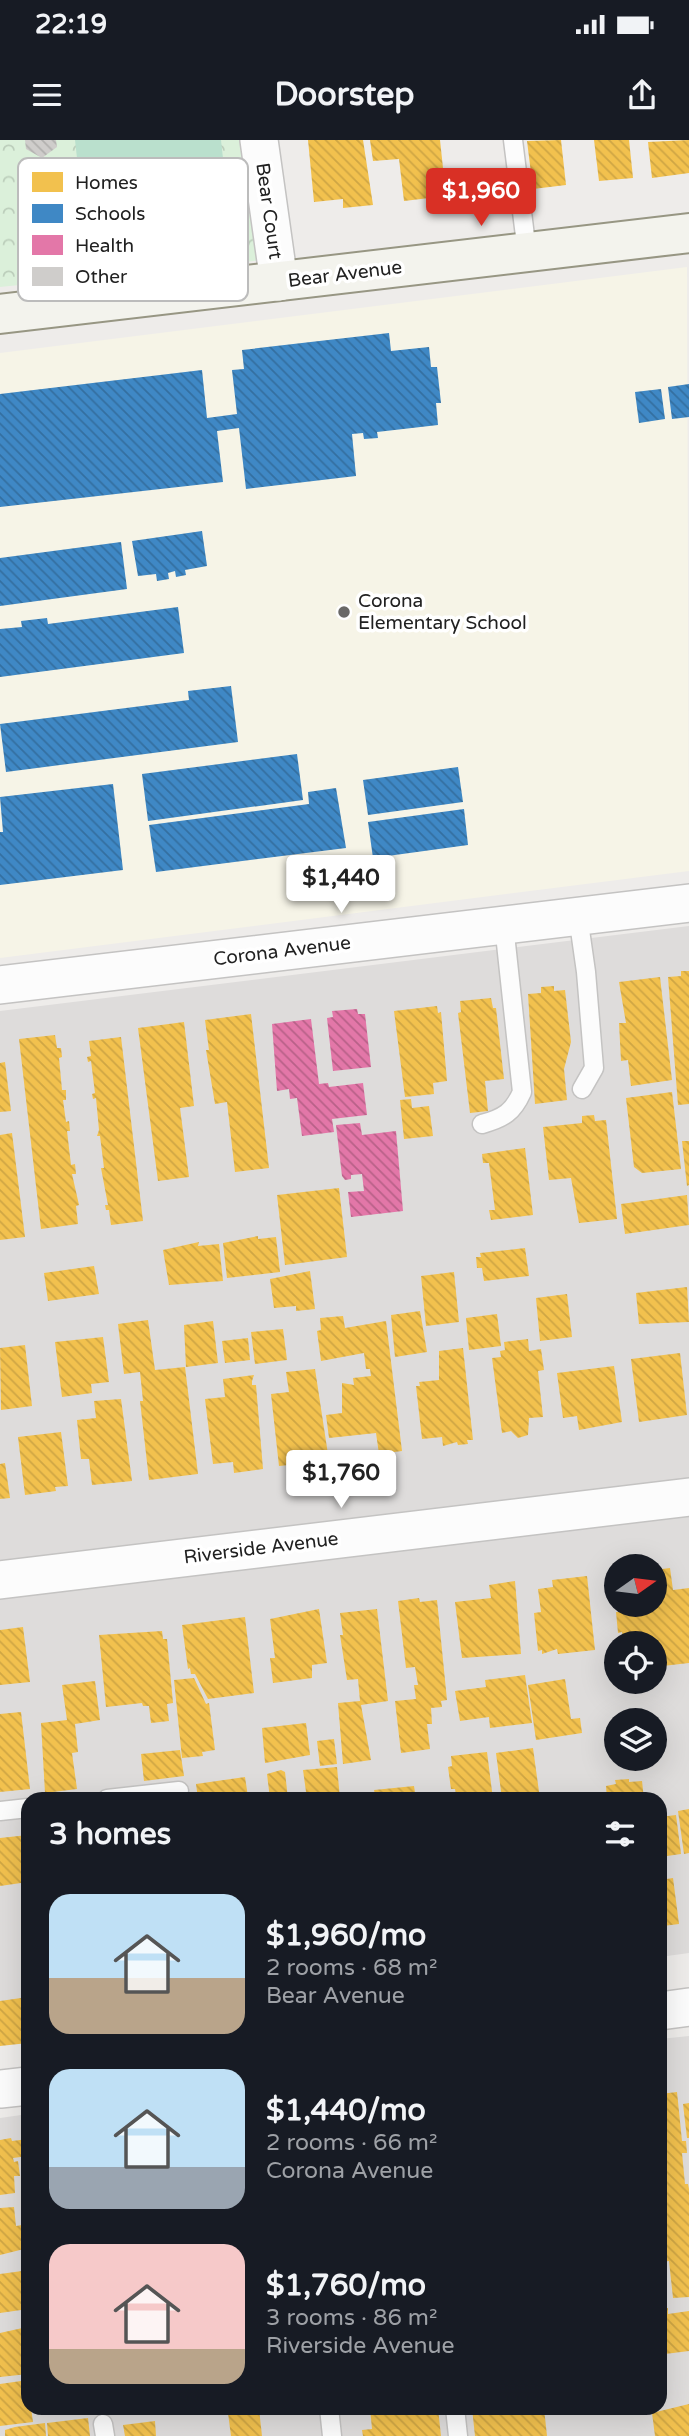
<!DOCTYPE html>
<html lang="en">
<head>
<meta charset="utf-8">
<style>
  body { margin:0; font-family:"Varela Round",sans-serif; background:#20242c; color:#f1f3f6; height:100vh; display:flex; flex-direction:column; font-size:26px; white-space:nowrap }
  * { box-sizing:border-box; margin:0 }
  p { font-size:23px; color:#9ea1a6 }
  .icon { flex:none; width:38px; height:38px; fill:none; stroke:currentColor; stroke-width:2; stroke-linecap:round; stroke-linejoin:round }
  .map { position:relative; flex:1; overflow:hidden }
  .drawer { position:absolute; left:21px; top:1652px; width:646px; height:623px; display:flex; flex-direction:column; background:#171b24; border-radius:21px; box-shadow:0 7px 28px #0002 }
  .drawer>* { flex:none }
  .needle { width:46px; rotate:76deg }
  .tools { position:absolute; left:604px; top:1414px; display:grid; gap:14px }
  .tools a { display:grid; place-items:center; width:63px; height:63px; border-radius:50%; background:#171b24; box-shadow:0 7px 28px #0002; font-size:35px }
  .price { position:absolute; translate:-50% -60px; padding:0 16px; border-radius:7px; background:#fff; color:#222; font-size:23px; line-height:46px; filter:drop-shadow(0 2px 4px #0008) }
  .price::after { content:''; position:absolute; left:50%; top:42px; width:21px; height:16px; margin-left:-10px; background:inherit; clip-path:polygon(0 0,100% 0,50% 100%) }
  .price.current { background:#d93025; color:#fff }
  ul { padding:0; list-style:none }
  li { display:flex; align-items:center; gap:21px; height:175px; padding:0 28px }
  li span { display:grid; place-items:center; flex:none; width:196px; height:140px; border-radius:21px; color:#555 }
  li>.icon { margin-inline-start:auto }
  span .icon { width:84px; height:84px; fill:#fffc; stroke-width:1 }
  li b { font-size:30px }
  h2 { display:flex; justify-content:space-between; align-items:center; height:84px; padding:0 28px; font-size:30px }
  .status { display:flex; justify-content:space-between; align-items:center; height:49px; padding:0 35px; background:#171b24; direction:ltr }
  .status svg { height:19px; fill:currentColor }
  header { display:flex; justify-content:space-between; align-items:center; height:91px; padding:0 28px; background:#171b24; font-size:32px; font-weight:800 }
  .map>svg:first-child { display:block }
  .residential { fill:#dedcdb; fill-rule:evenodd }
  .education { fill:#f6f4e7 }
  .park { fill:url(#park-crowns) }
  .pitch { fill:#bae0cd }
  .homes { fill:url(#homes-back-hatch) }
  .schools { fill:url(#schools-back-hatch) }
  .health { fill:url(#health-back-hatch) }
  .building { fill:url(#building-back-hatch) }
  .lines { fill:none; stroke-linecap:round; stroke-linejoin:round }
  .lane-casing { stroke:#c4c3c2; stroke-width:21 }
  .street-casing { stroke:#c4c3c2; stroke-width:40 }
  .secondary-casing { stroke:#979683; stroke-width:42 }
  .lane { stroke:#fcfcfc; stroke-width:18 }
  .street { stroke:#fcfcfc; stroke-width:37 }
  .secondary { stroke:#f3f3ed; stroke-width:38 }
  .poi-dot { fill:#696867; stroke:#fff; stroke-width:2.5 }
  .labels { text-anchor:middle; dominant-baseline:central; stroke-width:7; stroke-linejoin:round; paint-order:stroke }
  .street-label { font-size:19px; fill:#212121; stroke:#fff }
  .poi-label { font-size:19px; fill:#212121; stroke:#fff; text-anchor:start }
  .key { fill:#fff; stroke:#bcbcbc; stroke-width:2 }
  .key-label { font-size:19px; fill:#212121 }
</style>
</head>
<body>
<div class="status"><b>22:19</b><svg viewBox="0 0 49 12"><path d="M0 12V9h3v3zM5 12V6h3v6zM10 12V3h3v9zM15 12V0h3v12zM26 1h20v11H26zM47 4h2v5h-2z"/></svg></div>
<header><svg class="icon" aria-label="menu" viewBox="0 0 24 24"><path d="M4 6h16M4 12h16M4 18h16"/></svg>Doorstep<svg class="icon" aria-label="share" viewBox="0 0 24 24"><path d="M12 15V3M7 8l5-5 5 5M5 13v7h14v-7"/></svg></header>
<div class="map">
<svg width="689" height="2296" viewBox="0 0 689 2296">
  <defs>
    <pattern id="park-crowns" width="20" height="18" patternUnits="userSpaceOnUse" patternTransform="scale(1.75)"><rect width="20" height="18" fill="#dbf0da"/><path d="M2 6a3 3 0 1 1 6 0M12 15a3 3 0 1 1 6 0" fill="none" stroke="#bccebb"/></pattern>
    <pattern id="homes-back-hatch" width="6" height="6" patternUnits="userSpaceOnUse" patternTransform="scale(1.75)"><rect width="6" height="6" fill="#f2c14e"/><path d="M-1 5l2 2M0 0l6 6M5-1l2 2" fill="none" stroke="#cfa644"/></pattern>
    <pattern id="schools-back-hatch" width="6" height="6" patternUnits="userSpaceOnUse" patternTransform="scale(1.75)"><rect width="6" height="6" fill="#3f88c5"/><path d="M-1 5l2 2M0 0l6 6M5-1l2 2" fill="none" stroke="#346fa0"/></pattern>
    <pattern id="health-back-hatch" width="6" height="6" patternUnits="userSpaceOnUse" patternTransform="scale(1.75)"><rect width="6" height="6" fill="#e377a8"/><path d="M-1 5l2 2M0 0l6 6M5-1l2 2" fill="none" stroke="#b86188"/></pattern>
    <pattern id="building-back-hatch" width="6" height="6" patternUnits="userSpaceOnUse" patternTransform="scale(1.75)"><rect width="6" height="6" fill="#cfcdcb"/><path d="M-1 5l2 2M0 0l6 6M5-1l2 2" fill="none" stroke="#b1b0ae"/></pattern>
  </defs>
  <rect width="100%" height="100%" fill="#eeecea"/>
  <g class="residential">
    <path d="M 689,786 L 689,1813 L 660,1817 L 660,1659 L 28,1659 L 28,1895 L 0,1899 L 0,871 ZM 616,1426 L 654,1426 L 654,1465 L 616,1465 ZM 616,1503 L 654,1503 L 654,1542 L 616,1542 ZM 616,1580 L 654,1580 L 654,1619 L 616,1619 Z"/>
    <path d="M 689,1896 L 689,2296 L 0,2296 L 0,1978 L 28,1974 L 28,2268 L 660,2268 L 660,1899 Z"/>
  </g>
  <path class="education" d="M 687,127 L 689,731 L 0,818 L 0,213 Z"/>
  <path class="park" d="M 0,0 L 251,0 L 264,120 L 0,147 Z"/>
  <path class="pitch" d="M 75,0 L 221,0 L 228,65 L 84,81 Z"/>
  <g class="homes">
    <path d="M 308,0 L 363,0 L 373,65 L 343,68 L 343,59 L 314,62 Z"/>
    <path d="M 370,0 L 440,0 L 446,56 L 404,61 L 399,19 L 373,21 Z"/>
    <path d="M 561,0 L 566,45 L 533,49 L 527,1 Z"/>
    <path d="M 594,0 L 629,0 L 633,38 L 599,41 Z"/>
    <path d="M 689,0 L 689,33 L 652,38 L 648,2 Z"/>
    <path d="M 681,831 L 689,831 L 689,964 L 678,965 L 668,837 L 681,836 Z"/>
    <path d="M 660,837 L 672,940 L 631,946 L 628,920 L 621,921 L 619,883 L 626,883 L 619,842 Z"/>
    <path d="M 554,846 L 554,851 L 565,850 L 571,902 L 564,929 L 567,960 L 535,964 L 528,854 L 541,853 L 541,847 Z"/>
    <path d="M 491,858 L 493,868 L 496,868 L 504,939 L 485,941 L 488,971 L 470,973 L 458,873 L 461,872 L 460,861 Z"/>
    <path d="M 437,866 L 438,873 L 441,872 L 447,941 L 433,943 L 434,954 L 405,957 L 394,871 Z"/>
    <path d="M 251,874 L 269,1028 L 235,1032 L 227,962 L 215,964 L 206,910 L 209,910 L 205,880 Z"/>
    <path d="M 184,882 L 194,966 L 180,968 L 189,1037 L 158,1041 L 138,888 Z"/>
    <path d="M 55,895 L 57,908 L 61,908 L 62,917 L 59,918 L 62,950 L 66,950 L 66,960 L 63,960 L 66,982 L 69,981 L 70,991 L 67,991 L 71,1025 L 75,1024 L 76,1034 L 72,1034 L 79,1065 L 76,1066 L 78,1084 L 41,1089 L 19,899 Z"/>
    <path d="M 121,897 L 143,1081 L 111,1085 L 109,1070 L 106,1070 L 105,1065 L 108,1065 L 101,1028 L 104,1028 L 100,996 L 97,996 L 99,990 L 96,958 L 93,959 L 92,954 L 95,953 L 91,921 L 88,922 L 87,917 L 91,916 L 89,901 Z"/>
    <path d="M 5,922 L 11,971 L 0,972 L 0,923 Z"/>
    <path d="M 672,952 L 681,1029 L 642,1033 L 634,1027 L 626,958 Z"/>
    <path d="M 411,959 L 412,968 L 429,966 L 433,996 L 404,999 L 400,960 Z"/>
    <path d="M 594,975 L 595,981 L 606,980 L 617,1079 L 579,1083 L 571,1038 L 549,1040 L 543,987 L 582,983 L 582,976 Z"/>
    <path d="M 12,993 L 25,1097 L 0,1100 L 0,995 Z"/>
    <path d="M 682,1001 L 689,1001 L 689,1045 L 687,1046 Z"/>
    <path d="M 525,1008 L 533,1075 L 491,1080 L 489,1070 L 495,1070 L 489,1023 L 483,1023 L 482,1014 Z"/>
    <path d="M 339,1048 L 347,1117 L 285,1125 L 277,1055 Z"/>
    <path d="M 687,1055 L 689,1085 L 625,1094 L 621,1064 Z"/>
    <path d="M 258,1096 L 258,1099 L 276,1097 L 280,1132 L 227,1138 L 223,1103 Z"/>
    <path d="M 199,1102 L 198,1106 L 219,1104 L 223,1141 L 169,1145 L 163,1110 Z"/>
    <path d="M 525,1108 L 529,1136 L 484,1141 L 482,1128 L 477,1128 L 476,1117 L 481,1117 L 480,1113 Z"/>
    <path d="M 94,1126 L 99,1154 L 48,1161 L 44,1133 Z"/>
    <path d="M 310,1131 L 315,1169 L 296,1171 L 296,1166 L 274,1168 L 270,1139 Z"/>
    <path d="M 454,1132 L 459,1182 L 426,1186 L 421,1136 Z"/>
    <path d="M 687,1147 L 689,1182 L 639,1184 L 636,1153 Z"/>
    <path d="M 567,1154 L 572,1197 L 540,1201 L 536,1158 Z"/>
    <path d="M 420,1171 L 427,1212 L 395,1217 L 391,1175 Z"/>
    <path d="M 497,1174 L 501,1206 L 469,1210 L 466,1178 Z"/>
    <path d="M 343,1176 L 345,1188 L 386,1181 L 402,1311 L 379,1314 L 376,1293 L 329,1298 L 326,1275 L 342,1273 L 342,1243 L 354,1245 L 353,1238 L 371,1236 L 370,1229 L 366,1229 L 364,1213 L 321,1221 L 317,1191 L 321,1190 L 320,1178 Z"/>
    <path d="M 148,1180 L 155,1230 L 185,1227 L 198,1334 L 149,1340 L 140,1261 L 143,1261 L 140,1232 L 124,1234 L 118,1184 Z"/>
    <path d="M 213,1181 L 218,1223 L 186,1227 L 184,1185 Z"/>
    <path d="M 283,1189 L 287,1220 L 255,1224 L 251,1192 Z"/>
    <path d="M 103,1197 L 109,1242 L 91,1244 L 92,1253 L 62,1257 L 55,1202 Z"/>
    <path d="M 248,1198 L 250,1220 L 225,1223 L 222,1201 Z"/>
    <path d="M 528,1199 L 529,1211 L 541,1209 L 544,1230 L 538,1231 L 543,1277 L 529,1278 L 528,1295 L 518,1298 L 511,1291 L 502,1293 L 492,1218 L 501,1217 L 500,1211 L 505,1210 L 504,1202 Z"/>
    <path d="M 25,1205 L 32,1266 L 1,1270 L 0,1208 Z"/>
    <path d="M 463,1208 L 473,1300 L 467,1300 L 468,1304 L 458,1305 L 457,1302 L 443,1306 L 442,1297 L 422,1299 L 416,1246 L 420,1246 L 419,1242 L 439,1240 L 439,1211 Z"/>
    <path d="M 680,1213 L 687,1275 L 639,1282 L 631,1219 Z"/>
    <path d="M 614,1226 L 622,1282 L 579,1290 L 577,1276 L 563,1278 L 557,1233 Z"/>
    <path d="M 315,1229 L 329,1321 L 279,1326 L 271,1254 L 289,1252 L 286,1232 Z"/>
    <path d="M 254,1235 L 252,1241 L 252,1245 L 256,1245 L 263,1329 L 234,1333 L 233,1322 L 213,1324 L 205,1259 L 225,1257 L 223,1239 Z"/>
    <path d="M 121,1259 L 132,1341 L 92,1345 L 89,1319 L 81,1319 L 77,1280 L 96,1278 L 94,1261 Z"/>
    <path d="M 61,1292 L 68,1346 L 55,1347 L 56,1351 L 25,1355 L 18,1297 Z"/>
    <path d="M 5,1323 L 10,1358 L 0,1359 L 0,1324 Z"/>
    <path d="M 670,1428 L 673,1450 L 689,1448 L 689,1523 L 654,1527 L 654,1503 L 624,1503 L 622,1492 L 618,1493 L 616,1472 L 620,1472 L 619,1465 L 654,1465 L 654,1430 Z"/>
    <path d="M 587,1436 L 595,1510 L 558,1514 L 557,1509 L 542,1514 L 542,1510 L 538,1511 L 534,1473 L 541,1472 L 538,1449 L 553,1447 L 552,1440 Z"/>
    <path d="M 515,1441 L 521,1514 L 462,1518 L 455,1462 L 491,1458 L 489,1445 Z"/>
    <path d="M 419,1458 L 420,1462 L 437,1460 L 447,1560 L 441,1561 L 442,1567 L 431,1568 L 432,1584 L 427,1584 L 430,1609 L 401,1613 L 395,1561 L 416,1559 L 414,1545 L 418,1545 L 415,1527 L 406,1528 L 398,1461 Z"/>
    <path d="M 319,1469 L 327,1523 L 312,1525 L 312,1538 L 273,1543 L 270,1518 L 275,1518 L 270,1479 Z"/>
    <path d="M 377,1469 L 388,1561 L 361,1565 L 371,1620 L 343,1624 L 338,1563 L 360,1561 L 358,1539 L 347,1540 L 340,1495 L 343,1495 L 340,1473 Z"/>
    <path d="M 245,1477 L 254,1553 L 208,1559 L 195,1534 L 191,1534 L 190,1528 L 188,1529 L 182,1485 Z"/>
    <path d="M 23,1487 L 30,1542 L 0,1545 L 0,1490 Z"/>
    <path d="M 162,1491 L 163,1499 L 167,1499 L 173,1563 L 167,1564 L 169,1581 L 151,1583 L 149,1566 L 143,1566 L 142,1563 L 106,1567 L 99,1495 Z"/>
    <path d="M 525,1535 L 532,1583 L 490,1588 L 489,1577 L 460,1581 L 455,1551 L 486,1547 L 485,1540 Z"/>
    <path d="M 194,1538 L 206,1564 L 209,1563 L 215,1610 L 202,1612 L 203,1616 L 182,1618 L 174,1540 Z"/>
    <path d="M 565,1539 L 571,1579 L 580,1578 L 582,1593 L 536,1600 L 528,1545 Z"/>
    <path d="M 95,1541 L 100,1580 L 75,1584 L 78,1612 L 72,1613 L 77,1649 L 45,1653 L 41,1583 L 67,1580 L 62,1545 Z"/>
    <path d="M 21,1572 L 30,1649 L 0,1652 L 0,1574 Z"/>
    <path d="M 306,1583 L 310,1615 L 265,1623 L 262,1588 Z"/>
    <path d="M 334,1599 L 337,1624 L 320,1626 L 317,1601 Z"/>
    <path d="M 533,1608 L 540,1659 L 502,1659 L 496,1613 Z"/>
    <path d="M 180,1610 L 184,1636 L 144,1641 L 141,1614 Z"/>
    <path d="M 487,1612 L 493,1659 L 457,1659 L 455,1649 L 451,1649 L 448,1627 L 452,1626 L 451,1616 Z"/>
    <path d="M 337,1627 L 340,1659 L 307,1659 L 303,1630 Z"/>
    <path d="M 281,1630 L 285,1632 L 288,1659 L 270,1659 L 267,1634 Z"/>
    <path d="M 245,1637 L 248,1657 L 198,1659 L 196,1644 Z"/>
    <path d="M 629,1639 L 629,1642 L 642,1641 L 644,1659 L 607,1659 L 606,1646 L 616,1644 L 615,1640 Z"/>
    <path d="M 414,1646 L 416,1659 L 376,1659 L 374,1650 Z"/>
    <path d="M 689,1669 L 689,1713 L 684,1714 L 678,1671 Z"/>
    <path d="M 676,1675 L 681,1714 L 660,1717 L 660,1677 Z"/>
    <path d="M 28,1695 L 28,1742 L 0,1746 L 0,1698 Z"/>
    <path d="M 673,1738 L 679,1784 L 663,1786 L 664,1795 L 660,1795 L 660,1740 Z"/>
    <path d="M 28,1857 L 28,1903 L 0,1906 L 0,1861 Z"/>
    <path d="M 677,1952 L 682,2001 L 686,2001 L 687,2013 L 682,2013 L 685,2044 L 688,2044 L 689,2049 L 689,2157 L 673,2158 L 669,2121 L 660,2122 L 660,1954 Z"/>
    <path d="M 689,1963 L 689,1998 L 687,1998 L 683,1964 Z"/>
    <path d="M 11,1998 L 12,2001 L 28,1999 L 28,2016 L 13,2018 L 14,2022 L 18,2021 L 20,2036 L 14,2036 L 15,2053 L 0,2055 L 0,2000 Z"/>
    <path d="M 14,2067 L 16,2086 L 28,2084 L 28,2108 L 0,2115 L 0,2068 Z"/>
    <path d="M 22,2131 L 24,2139 L 28,2139 L 28,2169 L 0,2173 L 0,2134 Z"/>
    <path d="M 668,2168 L 668,2174 L 689,2171 L 689,2211 L 665,2214 L 667,2230 L 660,2231 L 660,2169 Z"/>
    <path d="M 27,2187 L 28,2234 L 0,2237 L 0,2193 Z"/>
    <path d="M 28,2240 L 28,2268 L 31,2268 L 33,2282 L 0,2286 L 0,2244 Z"/>
    <path d="M 689,2264 L 689,2296 L 655,2296 L 652,2273 Z"/>
    <path d="M 120,2268 L 147,2268 L 147,2270 L 121,2273 Z"/>
    <path d="M 370,2268 L 438,2268 L 441,2296 L 363,2296 L 362,2290 L 372,2289 Z"/>
    <path d="M 472,2268 L 544,2268 L 547,2296 L 475,2296 Z"/>
    <path d="M 259,2269 L 262,2296 L 231,2296 L 228,2273 Z"/>
    <path d="M 88,2278 L 90,2296 L 48,2296 L 47,2283 Z"/>
    <path d="M 155,2281 L 156,2296 L 125,2296 L 123,2285 Z"/>
    <path d="M 45,2283 L 46,2296 L 5,2296 L 5,2290 L 15,2287 Z"/>
  </g>
  <g class="schools">
    <path d="M 389,193 L 391,211 L 429,207 L 431,227 L 437,227 L 441,263 L 436,263 L 438,285 L 377,292 L 378,298 L 364,299 L 363,293 L 352,294 L 356,336 L 246,349 L 239,288 L 217,291 L 223,342 L 0,367 L 0,254 L 202,230 L 207,278 L 237,274 L 232,230 L 244,229 L 242,210 Z"/>
    <path d="M 689,244 L 689,277 L 672,279 L 668,247 Z"/>
    <path d="M 661,249 L 665,279 L 639,283 L 635,252 Z"/>
    <path d="M 202,391 L 207,426 L 185,430 L 186,435 L 176,437 L 175,431 L 168,433 L 169,439 L 157,441 L 156,434 L 138,436 L 132,401 Z"/>
    <path d="M 121,402 L 127,449 L 0,466 L 0,418 Z"/>
    <path d="M 178,467 L 184,513 L 0,537 L 0,489 L 22,487 L 21,481 L 47,478 L 48,484 Z"/>
    <path d="M 231,546 L 238,602 L 6,632 L 0,584 L 189,560 L 188,551 Z"/>
    <path d="M 297,614 L 303,660 L 148,681 L 142,634 Z"/>
    <path d="M 458,627 L 463,662 L 368,675 L 363,640 Z"/>
    <path d="M 113,644 L 123,730 L 0,745 L 0,692 L 3,692 L 0,657 Z"/>
    <path d="M 336,648 L 346,708 L 156,732 L 149,685 L 309,664 L 308,652 Z"/>
    <path d="M 464,669 L 468,705 L 373,718 L 368,682 Z"/>
  </g>
  <g class="health">
    <path d="M 357,869 L 358,874 L 365,874 L 371,927 L 333,931 L 327,878 L 333,877 L 332,871 Z"/>
    <path d="M 311,879 L 319,944 L 328,943 L 329,947 L 363,943 L 367,975 L 332,979 L 334,992 L 302,996 L 297,958 L 290,959 L 289,949 L 277,951 L 272,884 Z"/>
    <path d="M 360,983 L 362,995 L 396,991 L 403,1071 L 351,1077 L 348,1052 L 364,1051 L 362,1034 L 351,1035 L 351,1039 L 345,1040 L 342,1036 L 336,985 Z"/>
  </g>
  <path class="building" d="M 25,0 L 56,0 L 57,7 L 42,18 L 26,9 Z"/>
  <g class="lines">
    <defs>
      <g id="lane">
        <path d="M 513,0 L 527,112"/>
        <path d="M 578,776 L 586,832 L 594,928 L 582,949"/>
        <path d="M 482,984 C 504,978 513,972 522,952 L 504,785"/>
        <path d="M 107,1659 L 179,1651"/>
        <path d="M 0,1671 L 28,1668"/>
        <path d="M 329,2268 L 332,2296"/>
        <path d="M 455,2268 L 458,2296"/>
        <path d="M 103,2284 L 105,2296"/>
      </g>
      <g id="street">
        <path d="M 259,0 L 279,142"/>
        <path d="M 0,845 L 689,763"/>
        <path d="M 0,1440 L 689,1357"/>
        <path d="M 660,1871 L 689,1867"/>
        <path d="M 0,1949 L 28,1946"/>
      </g>
      <path id="secondary" d="M 0,174 L 689,93"/>
    </defs>
    <use href="#lane" class="lane-casing"/>
    <use href="#street" class="street-casing"/>
    <use href="#secondary" class="secondary-casing"/>
    <use href="#lane" class="lane"/>
    <use href="#street" class="street"/>
    <use href="#secondary" class="secondary"/>
  </g>
  <circle class="poi-dot" cx="344" cy="472" r="7"/>
  <g class="labels">
    <g class="street-label">
      <text transform="translate(269 71) rotate(82)">Bear Court</text>
      <text transform="translate(345 134) rotate(-7)">Bear Avenue</text>
      <text transform="translate(282 811) rotate(-7)">Corona Avenue</text>
      <text transform="translate(261 1408) rotate(-7)">Riverside Avenue</text>
    </g>
    <g class="poi-label">
      <text x="358" y="461">Corona<tspan x="358" dy="22">Elementary School</tspan></text>
    </g>
  </g>
  <rect x="18" y="18" width="230" height="143" rx="10" class="key"/>
  <rect x="32" y="32" width="31" height="20" fill="#f2c14e"/>
  <rect x="32" y="64" width="31" height="19" fill="#3f88c5"/>
  <rect x="32" y="95" width="31" height="20" fill="#e377a8"/>
  <rect x="32" y="127" width="31" height="19" fill="#cfcdcb"/>
  <g class="key-label">
    <text x="75" y="49">Homes</text>
    <text x="75" y="80">Schools</text>
    <text x="75" y="112">Health</text>
    <text x="75" y="143">Other</text>
  </g>
</svg>
<div class="tools">
<a><svg class="needle" viewBox="-14 -14 28 28"><path d="M0-13l5 13h-10z" fill="#e53935"/><path d="M0 13l5-13h-10z" fill="#9ea1a6"/></svg></a>
<a><svg class="icon" aria-label="locate" viewBox="0 0 24 24"><circle cx="12" cy="12" r="6"/><path d="M12 2v4M12 18v4M2 12h4M18 12h4"/></svg></a>
<a><svg class="icon" aria-label="layers" viewBox="0 0 24 24"><path d="M12 4l9 5-9 5-9-5zM3 14l9 5 9-5"/></svg></a>
</div>
<b class="price current" style="left:481px;top:88px">$1,960</b>
<b class="price" style="left:341px;top:775px">$1,440</b>
<b class="price" style="left:341px;top:1370px">$1,760</b>
<section class="drawer">
<h2>3 homes<svg class="icon" aria-label="filters" viewBox="0 0 24 24"><path d="M4 7h16M4 17h16"/><circle cx="9" cy="7" r="2"/><circle cx="15" cy="17" r="2"/></svg></h2>
<ul>
<li><span style="background:linear-gradient(#bfe0f5 60%,#b9a48a 0)"><svg class="icon" aria-label="home" viewBox="0 0 24 24"><path d="M3 11l9-7 9 7M6 9v11h12V9"/></svg></span><div><b>$1,960/mo</b><p>2 rooms · 68 m²</p><p>Bear Avenue</p></div></li>
<li><span style="background:linear-gradient(#bfe0f5 70%,#9aa5b1 0)"><svg class="icon" aria-label="home" viewBox="0 0 24 24"><path d="M3 11l9-7 9 7M6 9v11h12V9"/></svg></span><div><b>$1,440/mo</b><p>2 rooms · 66 m²</p><p>Corona Avenue</p></div></li>
<li><span style="background:linear-gradient(#f6c9c9 75%,#b9a48a 0)"><svg class="icon" aria-label="home" viewBox="0 0 24 24"><path d="M3 11l9-7 9 7M6 9v11h12V9"/></svg></span><div><b>$1,760/mo</b><p>3 rooms · 86 m²</p><p>Riverside Avenue</p></div></li>
</ul>
</section>
</div>
</body>
</html>
